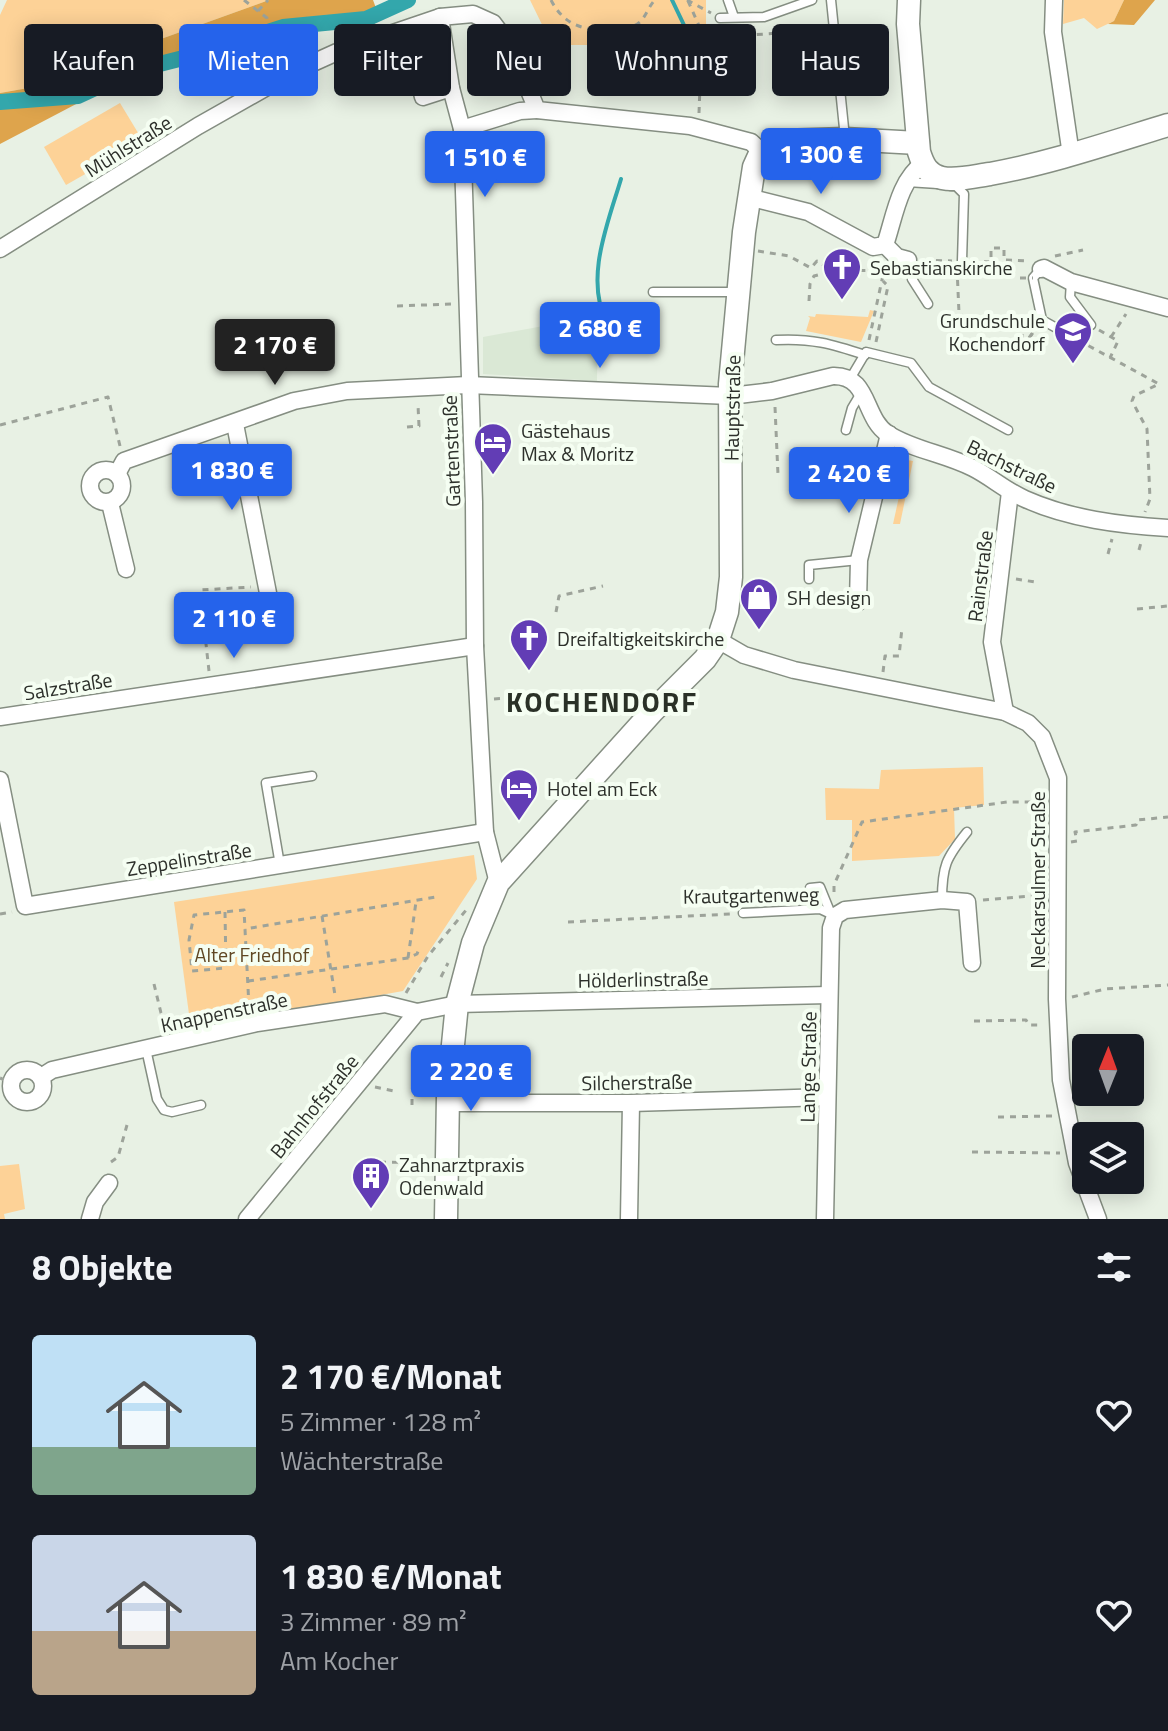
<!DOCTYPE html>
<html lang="de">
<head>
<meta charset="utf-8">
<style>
  body { margin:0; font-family:"Titillium Web",sans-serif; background:#20242c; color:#f1f3f6; height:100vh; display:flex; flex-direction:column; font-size:30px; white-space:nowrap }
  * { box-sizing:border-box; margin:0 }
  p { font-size:26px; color:#9ea1a6 }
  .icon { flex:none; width:44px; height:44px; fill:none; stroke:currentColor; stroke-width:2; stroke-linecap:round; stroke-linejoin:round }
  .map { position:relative; height:1219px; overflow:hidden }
  .side { display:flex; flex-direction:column; background:#171b24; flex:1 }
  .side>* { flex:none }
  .top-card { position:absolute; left:24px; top:24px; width:1120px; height:72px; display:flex; gap:16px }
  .needle { width:52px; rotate:1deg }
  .buttons { position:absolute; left:1072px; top:1034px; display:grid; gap:16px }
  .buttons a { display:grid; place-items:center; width:72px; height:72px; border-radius:8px; background:#171b24; box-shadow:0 4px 20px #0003; font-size:40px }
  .price { position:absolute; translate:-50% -68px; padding:0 18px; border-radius:8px; background:#2563eb; color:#fff; font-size:26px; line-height:52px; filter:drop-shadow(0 2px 4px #0008) }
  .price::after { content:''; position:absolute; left:50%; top:48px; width:24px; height:18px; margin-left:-12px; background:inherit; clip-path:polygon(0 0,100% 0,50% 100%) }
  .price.current { background:#222; color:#fff }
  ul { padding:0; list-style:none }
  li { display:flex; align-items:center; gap:24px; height:200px; padding:0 32px }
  li span { display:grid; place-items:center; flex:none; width:224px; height:160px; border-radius:8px; color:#555 }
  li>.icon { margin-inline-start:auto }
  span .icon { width:96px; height:96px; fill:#fffc; stroke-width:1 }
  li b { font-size:34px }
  h2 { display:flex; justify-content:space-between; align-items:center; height:96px; padding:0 32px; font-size:34px }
  .tag { padding:0 28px; border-radius:8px; background:#171b24; box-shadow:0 4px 20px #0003; font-size:28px; line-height:72px }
  .tag.current { background:#2563eb; color:#fff }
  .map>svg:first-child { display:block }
  .built { fill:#dae8d5 }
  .green { fill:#fdd297 }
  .forest { fill:#dea44c }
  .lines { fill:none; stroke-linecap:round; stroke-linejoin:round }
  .stream { stroke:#33a7ac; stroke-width:4 }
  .canal { stroke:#33a7ac; stroke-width:16 }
  .lane-casing { stroke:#858e82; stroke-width:11 }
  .street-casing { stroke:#858e82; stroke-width:19 }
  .secondary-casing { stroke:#858e82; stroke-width:25 }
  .path { stroke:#9da39a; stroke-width:3; stroke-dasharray:6 6; stroke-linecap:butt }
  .lane { stroke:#fff; stroke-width:8 }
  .street { stroke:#fff; stroke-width:16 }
  .secondary { stroke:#fff; stroke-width:22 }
  .path-bridge { stroke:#9da39a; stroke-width:3; stroke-dasharray:6 6; stroke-linecap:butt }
  .labels { text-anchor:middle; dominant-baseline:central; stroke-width:8; stroke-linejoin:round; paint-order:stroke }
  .street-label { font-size:20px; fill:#2d302b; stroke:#f5fef2 }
  .poi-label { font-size:20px; fill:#2d302b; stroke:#f5fef2; text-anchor:start }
  .park-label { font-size:20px; fill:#604723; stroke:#f5fef2 }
  .district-label { font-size:28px; font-weight:bold; letter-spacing:2px; fill:#2a3127; stroke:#f5fef2 }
</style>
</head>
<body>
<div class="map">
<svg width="1168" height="1219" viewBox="0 0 1168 1219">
  <rect width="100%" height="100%" fill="#e8f1e4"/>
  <path class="built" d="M 598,316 L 597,381 L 483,374 L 483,337 Z"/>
  <g class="green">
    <path d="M 7,0 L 269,0 L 122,53 L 73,80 L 0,93 L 0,15 Z"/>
    <path d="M 530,0 L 706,0 L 706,33 L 699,53 L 619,53 L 611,45 L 552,45 Z"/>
    <path d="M 1064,0 L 1124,0 L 1114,21 L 1097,29 L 1084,18 L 1063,24 Z"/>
    <path d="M 120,103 L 143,141 L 66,185 L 44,147 Z"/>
    <path d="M 870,310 L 874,311 L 861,342 L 806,331 L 810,318 L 808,316 L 815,317 L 816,314 L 868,317 Z"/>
    <path d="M 907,460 L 913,461 L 900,524 L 893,524 Z"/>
    <path d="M 983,767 L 984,805 L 954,808 L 955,839 L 939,856 L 852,861 L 852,820 L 826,820 L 825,788 L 879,789 L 881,770 Z"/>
    <path d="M 474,855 L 477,879 L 403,991 L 191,1029 L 174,902 Z"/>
    <path d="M 19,1164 L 25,1209 L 4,1214 L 5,1219 L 0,1219 L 0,1166 Z"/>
  </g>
  <g class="forest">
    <path d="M 269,0 L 373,0 L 380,19 L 369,28 L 293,28 L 217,38 L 99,92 L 0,144 L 0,93 L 73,80 L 122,53 Z"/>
    <path d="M 1124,0 L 1155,0 L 1134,25 L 1108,24 L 1114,21 Z"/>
  </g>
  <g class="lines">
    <g class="stream">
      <path d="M 672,0 L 694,46"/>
      <path d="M 607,323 C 584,279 608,223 621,179"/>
    </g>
    <path class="canal" d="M 0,102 L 78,96 L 132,71 L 199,54 L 283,27 L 366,19 L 408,0"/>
    <defs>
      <g id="lane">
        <path d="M 728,0 L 734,17"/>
        <path d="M 831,0 L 845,138"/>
        <path d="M 720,18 L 764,17 L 812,0"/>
        <path d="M 907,182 L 938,184"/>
        <path d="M 951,186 L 956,186 L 964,194 L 962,261"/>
        <path d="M 1041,269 L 1033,278 L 1042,320 L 1069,335"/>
        <path d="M 912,279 L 928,304"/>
        <path d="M 1071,282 L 1070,297 L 1091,325"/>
        <path d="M 653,292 L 737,292"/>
        <path d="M 776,340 C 811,338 832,344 865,355"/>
        <path d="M 850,379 L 866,352 L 911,363 L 929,387 L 1008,430"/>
        <path d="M 846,430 L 852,408 L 861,393"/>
        <path d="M 809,579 L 809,565 L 859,560"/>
        <path d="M 280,865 L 266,783 L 312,776"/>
        <path d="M 810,888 L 820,887 L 831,914"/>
        <path d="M 942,900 C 942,866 946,858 967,832"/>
        <path d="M 743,913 L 820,909 L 835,916"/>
        <path d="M 146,1049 L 157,1099 L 164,1110 L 172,1112 L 201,1105"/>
      </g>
      <g id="street">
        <path d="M 1054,0 L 1053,32 L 1071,155"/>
        <path d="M 440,17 L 451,88 L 462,129 L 474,502 L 475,646 L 485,832 L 498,883"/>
        <path d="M 407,29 L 423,97 L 451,88"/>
        <path d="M 462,129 L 520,111 L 537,110"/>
        <path d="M 748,197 L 808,212 L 873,247 L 885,245"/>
        <path d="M 885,245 C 894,219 899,180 923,164"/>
        <path d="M 885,245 L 897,257 L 908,260"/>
        <path d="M 0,249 L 198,126 L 295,71 L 337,52 L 440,17 L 473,14 L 493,23 L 511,47 L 537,110 L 690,126 L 751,142 L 763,153"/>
        <path d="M 1041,269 L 1044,268 L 1071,282 L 1168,308"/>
        <path d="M 235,424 L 268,593"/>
        <circle cx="106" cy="486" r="16"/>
        <path d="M 117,474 L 124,461 L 294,401 L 347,391 L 468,385 L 730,396 L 772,391 L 833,376 C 870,375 863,418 888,434 C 913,450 946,454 973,468 C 991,477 1006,491 1025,499 C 1070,519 1119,525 1168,528"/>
        <path d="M 110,503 L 126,569"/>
        <path d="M 858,602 L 859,560 L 889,434"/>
        <path d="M 718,640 L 744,655 L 794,670 L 1005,712 L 1028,723 L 1042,737 L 1058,778 L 1057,999 L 1061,1080 L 1077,1163 L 1098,1219"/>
        <path d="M 1005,712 L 992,642 L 1010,492"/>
        <path d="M 0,717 L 475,646"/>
        <path d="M 0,780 L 25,906 L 485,832"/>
        <circle cx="27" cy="1086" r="16"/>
        <path d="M 41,1077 L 52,1070 L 257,1023 L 385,1004 L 417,1012"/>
        <path d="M 448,1103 L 631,1103 L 827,1097"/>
        <path d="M 90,1219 L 95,1202 L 109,1183"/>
        <path d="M 247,1219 L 417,1012 L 457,1004 L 829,995"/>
        <path d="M 629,1219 L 631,1103"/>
        <path d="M 825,1219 L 831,928 L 835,916 L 845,910 L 942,900 L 967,902 L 972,963"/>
      </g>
      <g id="secondary">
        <path d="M 909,0 L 908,24 L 919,152 C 923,165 928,175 942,178 C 957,181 975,176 990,174 C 1051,163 1109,143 1168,125"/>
        <path d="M 446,1219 L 448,1095 L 457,1004 L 473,943 L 498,883 L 653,711 L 705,659 L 718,640 L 727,612 L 731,577 L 730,384 L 744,232 L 754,167 L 759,156 L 782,141 L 845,139 L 918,143"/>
      </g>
    </defs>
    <use href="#lane" class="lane-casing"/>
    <use href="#street" class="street-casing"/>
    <use href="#secondary" class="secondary-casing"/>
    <g class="path">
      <path d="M 244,0 L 267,18 L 270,42 L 285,59"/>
      <path d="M 551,0 C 565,28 589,32 617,29 C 626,28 634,28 641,21 C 647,14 649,6 655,0"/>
      <path d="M 687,0 L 711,13"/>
      <path d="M 688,1 L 704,37 L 720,37 L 720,27"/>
      <path d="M 258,11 L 268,0"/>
      <path d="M 699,113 L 701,59 L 720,37 L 825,30"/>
      <path d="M 758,251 L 789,256 L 811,268 L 817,261 L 833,271"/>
      <path d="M 1055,256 L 1083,250"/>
      <path d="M 924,260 L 952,261"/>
      <path d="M 972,261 L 991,262 L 991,248 L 1004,248 L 1004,260 L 1027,261"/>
      <path d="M 957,268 L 959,313 L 965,318 L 983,319"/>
      <path d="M 809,301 L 810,284 L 814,276 L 833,271 L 885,270"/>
      <path d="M 397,306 L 451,304"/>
      <path d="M 1099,330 L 1118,341 L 1110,358"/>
      <path d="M 1111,337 L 1126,314"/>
      <path d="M 1029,338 L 1032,334 L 1031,325"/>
      <path d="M 869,340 L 885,266"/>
      <path d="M 1022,340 L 1022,317 L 1030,317"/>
      <path d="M 1078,340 L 1159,384 L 1134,396 L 1132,401 L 1147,429 L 1150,499 L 1145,512"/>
      <path d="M 876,342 L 888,286 L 883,281"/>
      <path d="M 775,407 L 778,475"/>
      <path d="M 0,425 L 108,397 L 120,446"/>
      <path d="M 407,427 L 419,426 L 418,405"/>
      <path d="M 827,495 L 859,493"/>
      <path d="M 1139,550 L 1142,539"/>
      <path d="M 1108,554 L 1112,539"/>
      <path d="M 1016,579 L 1035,582"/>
      <path d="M 1137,609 L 1168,606"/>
      <path d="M 556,612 L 559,596 L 603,586"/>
      <path d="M 209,671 L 200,590 L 251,587"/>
      <path d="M 883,672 L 885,656 L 899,656 L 902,628"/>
      <path d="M 494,699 L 555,695"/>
      <path d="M 1071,842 L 1077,841 L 1075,832 L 1136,825 L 1137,820 L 1168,817"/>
      <path d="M 834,892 L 834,885 L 862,822 L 1007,802 L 1042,802"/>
      <path d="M 983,900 L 1043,895"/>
      <path d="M 225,912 L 226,968 L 192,971 L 189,940 L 194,915 L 244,910 L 245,929"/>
      <path d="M 0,914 L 12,912"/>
      <path d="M 322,916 L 335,995"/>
      <path d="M 568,922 L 731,914"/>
      <path d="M 408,958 L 416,902"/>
      <path d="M 441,977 L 448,963"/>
      <path d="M 248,981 L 408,958 L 417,954 L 419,949"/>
      <path d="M 154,984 L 161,1013 L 169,1028"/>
      <path d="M 406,993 L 428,956 L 467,909"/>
      <path d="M 1072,997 L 1105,989 L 1168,985"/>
      <path d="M 249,1007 L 245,929 L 436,897"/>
      <path d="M 974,1021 L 1026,1020 L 1029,1025 L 1042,1025"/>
      <path d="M 0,1078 L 12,1083"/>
      <path d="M 375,1087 L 394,1091"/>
      <path d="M 412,1105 L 412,1095 L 432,1095"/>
      <path d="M 998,1117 L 1052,1116"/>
      <path d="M 972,1152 L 1060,1153"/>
      <path d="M 111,1162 L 118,1157 L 127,1125"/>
      <path d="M 380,1162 L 428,1163"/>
    </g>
    <use href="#lane" class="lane"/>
    <use href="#street" class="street"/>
    <use href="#secondary" class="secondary"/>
    <g class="path-bridge">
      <path d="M 1020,278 L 1033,278"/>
      <path d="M 1029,338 L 1036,328"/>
    </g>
  </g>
  <defs>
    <symbol id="church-pin" viewBox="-11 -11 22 30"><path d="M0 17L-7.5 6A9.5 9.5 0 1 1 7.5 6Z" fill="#623db5" stroke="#f5fef2"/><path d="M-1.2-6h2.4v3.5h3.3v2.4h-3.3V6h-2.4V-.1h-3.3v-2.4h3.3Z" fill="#fff"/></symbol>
    <symbol id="school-pin" viewBox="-11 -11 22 30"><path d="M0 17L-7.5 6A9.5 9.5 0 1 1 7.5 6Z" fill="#623db5" stroke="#f5fef2"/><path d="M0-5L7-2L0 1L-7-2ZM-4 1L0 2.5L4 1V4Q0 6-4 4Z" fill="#fff"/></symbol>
    <symbol id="hotel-pin" viewBox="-11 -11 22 30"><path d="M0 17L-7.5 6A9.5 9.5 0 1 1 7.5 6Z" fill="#623db5" stroke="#f5fef2"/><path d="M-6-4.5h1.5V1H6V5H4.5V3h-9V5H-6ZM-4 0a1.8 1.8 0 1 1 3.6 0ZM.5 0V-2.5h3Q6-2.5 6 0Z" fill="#fff"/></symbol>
    <symbol id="shop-pin" viewBox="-11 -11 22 30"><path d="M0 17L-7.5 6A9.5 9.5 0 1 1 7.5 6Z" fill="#623db5" stroke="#f5fef2"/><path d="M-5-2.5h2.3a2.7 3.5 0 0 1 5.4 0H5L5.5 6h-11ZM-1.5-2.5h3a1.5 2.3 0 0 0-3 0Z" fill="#fff"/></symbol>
    <symbol id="building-pin" viewBox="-11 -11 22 30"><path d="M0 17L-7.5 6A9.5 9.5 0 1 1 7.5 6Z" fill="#623db5" stroke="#f5fef2"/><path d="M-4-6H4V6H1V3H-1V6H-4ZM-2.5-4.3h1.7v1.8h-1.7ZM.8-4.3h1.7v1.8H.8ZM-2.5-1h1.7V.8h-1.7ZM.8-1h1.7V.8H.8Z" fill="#fff"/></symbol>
  </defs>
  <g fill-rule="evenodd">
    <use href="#church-pin" x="820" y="245" width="44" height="60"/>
    <use href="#school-pin" x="1051" y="309" width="44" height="60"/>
    <use href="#hotel-pin" x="471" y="420" width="44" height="60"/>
    <use href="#shop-pin" x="737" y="575" width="44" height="60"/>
    <use href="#church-pin" x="507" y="616" width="44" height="60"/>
    <use href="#hotel-pin" x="497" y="766" width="44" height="60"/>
    <use href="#building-pin" x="349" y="1154" width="44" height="60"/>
  </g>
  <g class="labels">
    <g class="street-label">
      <text transform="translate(128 146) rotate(-32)">Mühlstraße</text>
      <text transform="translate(732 408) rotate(-89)">Hauptstraße</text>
      <text transform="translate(451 451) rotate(-92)">Gartenstraße</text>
      <text transform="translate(1012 466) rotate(26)">Bachstraße</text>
      <text transform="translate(980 576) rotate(-83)">Rainstraße</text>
      <text transform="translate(68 686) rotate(-9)">Salzstraße</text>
      <text transform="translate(189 859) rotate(-9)">Zeppelinstraße</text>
      <text transform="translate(1037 880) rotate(-90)">Neckarsulmer Straße</text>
      <text transform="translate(751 895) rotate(-1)">Krautgartenweg</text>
      <text transform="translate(643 979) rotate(-1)">Hölderlinstraße</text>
      <text transform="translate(224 1012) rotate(-12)">Knappenstraße</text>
      <text transform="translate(808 1067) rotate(-89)">Lange Straße</text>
      <text transform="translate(637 1082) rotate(-1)">Silcherstraße</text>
      <text transform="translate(314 1106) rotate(-51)">Bahnhofstraße</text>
    </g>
    <g class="poi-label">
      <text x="870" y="267">Sebastianskirche</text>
      <text x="1045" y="320" text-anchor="end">Grundschule<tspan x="1045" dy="23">Kochendorf</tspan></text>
      <text x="521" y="430">Gästehaus<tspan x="521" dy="23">Max &amp; Moritz</tspan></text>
      <text x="787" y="597">SH design</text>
      <text x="557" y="638">Dreifaltigkeitskirche</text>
      <text x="547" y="788">Hotel am Eck</text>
      <text x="399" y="1164">Zahnarztpraxis<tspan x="399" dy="23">Odenwald</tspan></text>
    </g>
    <g class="park-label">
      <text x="252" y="954">Alter Friedhof</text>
    </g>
    <g class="district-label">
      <text x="602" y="701">KOCHENDORF</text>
    </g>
  </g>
</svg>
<div class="buttons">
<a><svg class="needle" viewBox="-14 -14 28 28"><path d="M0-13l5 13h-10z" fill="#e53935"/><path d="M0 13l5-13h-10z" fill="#9ea1a6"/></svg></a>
<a><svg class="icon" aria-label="layers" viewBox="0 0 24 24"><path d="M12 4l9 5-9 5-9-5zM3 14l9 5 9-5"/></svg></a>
</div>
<b class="price" style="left:821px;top:196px">1 300 €</b>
<b class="price" style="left:485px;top:199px">1 510 €</b>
<b class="price" style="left:600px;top:370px">2 680 €</b>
<b class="price current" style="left:275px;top:387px">2 170 €</b>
<b class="price" style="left:232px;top:512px">1 830 €</b>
<b class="price" style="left:849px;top:515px">2 420 €</b>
<b class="price" style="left:234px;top:660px">2 110 €</b>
<b class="price" style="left:471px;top:1113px">2 220 €</b>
<div class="top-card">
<a class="tag">Kaufen</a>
<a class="tag current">Mieten</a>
<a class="tag">Filter</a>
<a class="tag">Neu</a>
<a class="tag">Wohnung</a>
<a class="tag">Haus</a>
</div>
</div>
<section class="side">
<h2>8 Objekte<svg class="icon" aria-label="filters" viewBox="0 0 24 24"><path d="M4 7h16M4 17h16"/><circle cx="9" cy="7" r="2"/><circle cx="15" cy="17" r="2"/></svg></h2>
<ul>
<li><span style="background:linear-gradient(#bfe0f5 70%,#7fa58c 0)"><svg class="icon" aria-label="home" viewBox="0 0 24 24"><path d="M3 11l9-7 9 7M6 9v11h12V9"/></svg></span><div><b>2 170 €/Monat</b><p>5 Zimmer · 128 m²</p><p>Wächterstraße</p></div><svg class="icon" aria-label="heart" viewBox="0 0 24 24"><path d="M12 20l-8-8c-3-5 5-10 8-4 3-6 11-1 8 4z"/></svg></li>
<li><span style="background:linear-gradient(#c9d6e8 60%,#b9a48a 0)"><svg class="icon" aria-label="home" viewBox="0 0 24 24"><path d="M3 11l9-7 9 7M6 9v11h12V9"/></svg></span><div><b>1 830 €/Monat</b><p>3 Zimmer · 89 m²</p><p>Am Kocher</p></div><svg class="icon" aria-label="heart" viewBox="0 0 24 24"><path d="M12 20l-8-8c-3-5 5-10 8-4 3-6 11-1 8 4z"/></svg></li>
</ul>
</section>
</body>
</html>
